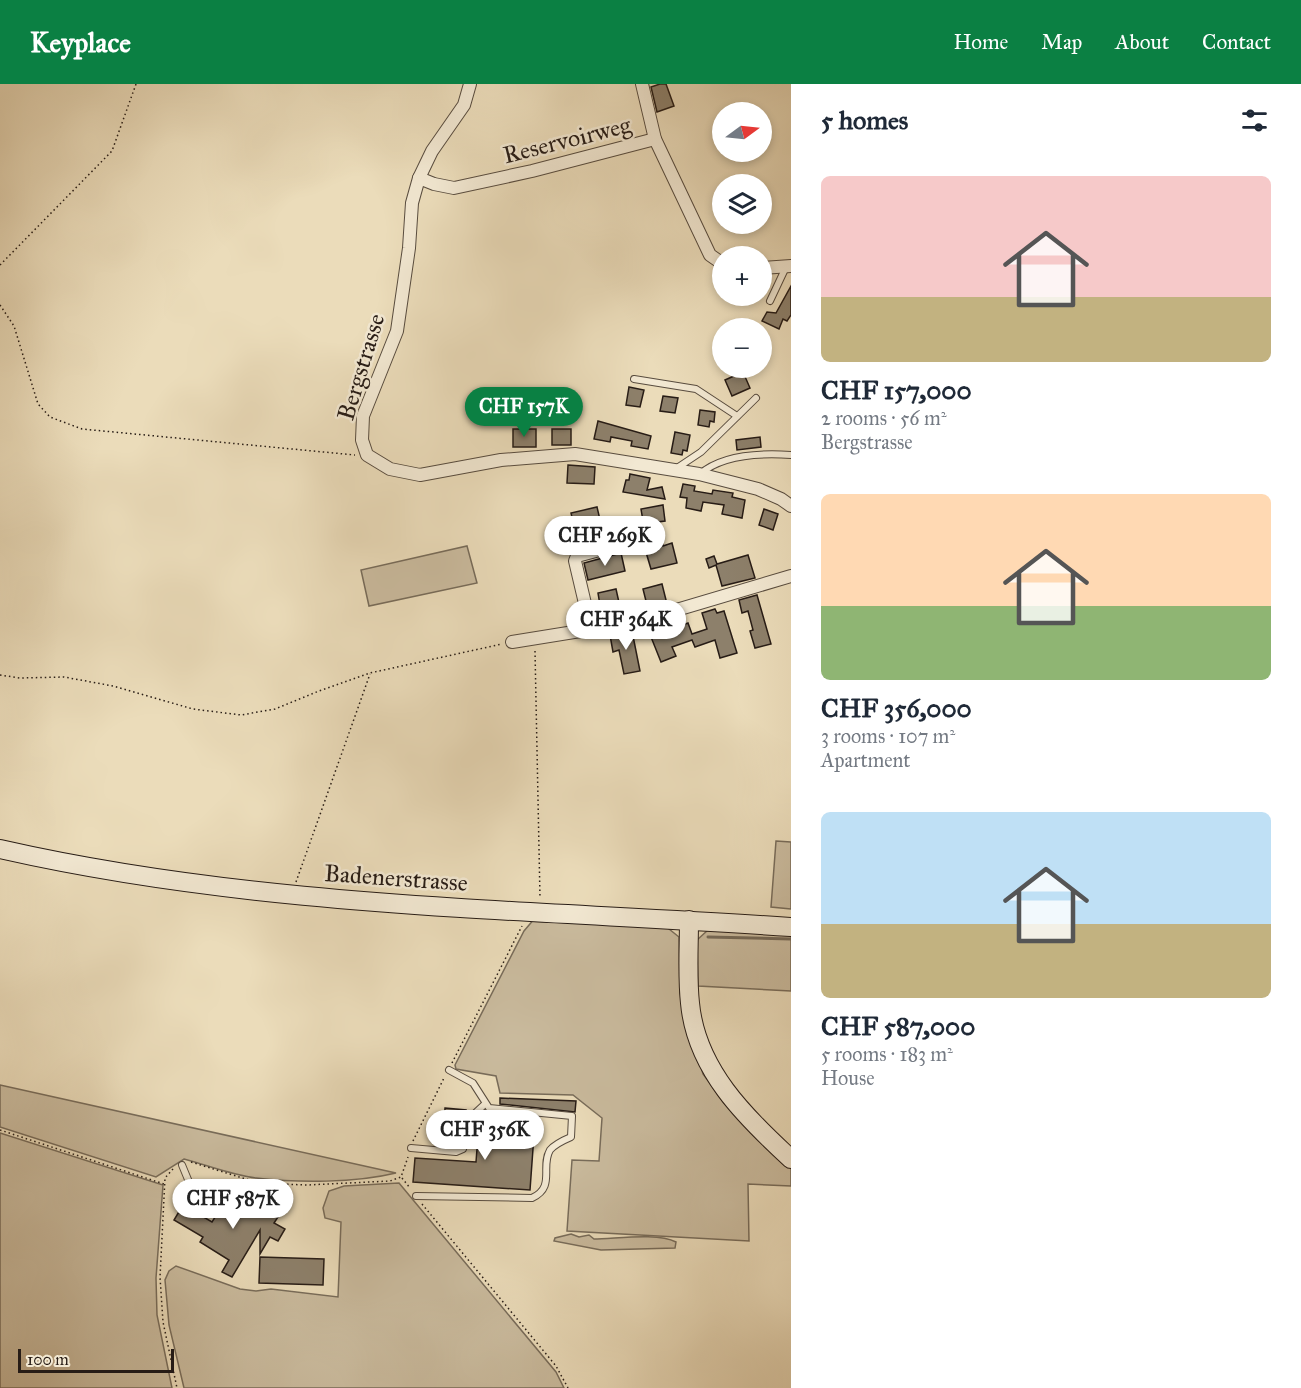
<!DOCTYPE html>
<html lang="en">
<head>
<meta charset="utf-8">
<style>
  body { margin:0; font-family:"IM FELL Great Primer",serif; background:#f2f2f3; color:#1f2937; height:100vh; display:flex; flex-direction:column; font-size:22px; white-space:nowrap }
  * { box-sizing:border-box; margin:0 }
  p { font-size:20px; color:#747a83 }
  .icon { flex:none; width:33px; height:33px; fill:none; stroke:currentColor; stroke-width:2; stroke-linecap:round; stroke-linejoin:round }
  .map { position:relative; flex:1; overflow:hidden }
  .details { display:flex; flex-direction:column; background:#fff; width:510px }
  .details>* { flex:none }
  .needle { width:39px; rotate:75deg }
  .controls { position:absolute; left:712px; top:18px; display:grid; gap:12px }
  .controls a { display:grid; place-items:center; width:60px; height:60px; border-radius:50%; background:#fff; box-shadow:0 3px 9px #0003; font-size:30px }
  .scale { position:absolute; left:18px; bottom:15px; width:156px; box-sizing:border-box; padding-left:6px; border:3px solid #271c16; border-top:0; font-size:16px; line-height:21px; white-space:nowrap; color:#271c16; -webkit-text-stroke:4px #f2e8d2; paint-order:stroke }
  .price { position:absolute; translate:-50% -51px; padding:0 14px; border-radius:21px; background:#fff; color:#222; font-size:20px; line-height:39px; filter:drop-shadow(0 2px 3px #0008) }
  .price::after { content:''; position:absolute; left:50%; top:36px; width:18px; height:14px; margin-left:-9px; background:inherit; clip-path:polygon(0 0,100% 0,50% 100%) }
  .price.current { background:#0b8043; color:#fff }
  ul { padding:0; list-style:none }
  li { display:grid; align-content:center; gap:12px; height:318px; padding:0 30px }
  li span { display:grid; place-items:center; height:186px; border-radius:9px; color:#555 }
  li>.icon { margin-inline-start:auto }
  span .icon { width:108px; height:108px; fill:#fffc; stroke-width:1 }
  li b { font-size:26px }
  h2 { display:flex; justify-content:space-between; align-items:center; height:72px; padding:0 30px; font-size:26px }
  header { display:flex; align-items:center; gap:36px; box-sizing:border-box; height:84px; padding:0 30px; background:#0b8043; color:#fff }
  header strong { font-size:28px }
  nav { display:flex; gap:33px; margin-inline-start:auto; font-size:21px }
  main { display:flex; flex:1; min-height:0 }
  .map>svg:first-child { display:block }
  .green { fill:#cabb9e; stroke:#786c5a; stroke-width:1.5 }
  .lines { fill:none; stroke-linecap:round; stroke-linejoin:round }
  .stream { stroke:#746857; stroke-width:3 }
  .building { fill:#8d806b; stroke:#271c16; stroke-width:1.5 }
  .lane-casing { stroke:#584c3f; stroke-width:8 }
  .street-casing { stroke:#584c3f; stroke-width:14 }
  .secondary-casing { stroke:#271c16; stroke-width:20 }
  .path { stroke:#271c16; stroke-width:1.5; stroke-dasharray:1.5 3; stroke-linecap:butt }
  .lane { stroke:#f2e8d2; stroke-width:6 }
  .street { stroke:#f2e8d2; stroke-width:12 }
  .secondary { stroke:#f2e8d2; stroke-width:18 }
  .labels { text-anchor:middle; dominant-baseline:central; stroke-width:5; stroke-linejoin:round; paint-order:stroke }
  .street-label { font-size:24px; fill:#271c16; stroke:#f2e8d2 }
</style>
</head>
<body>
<header>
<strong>Keyplace</strong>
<nav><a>Home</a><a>Map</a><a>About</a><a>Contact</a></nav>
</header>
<main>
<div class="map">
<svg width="791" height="1304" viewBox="0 0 791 1304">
  <rect width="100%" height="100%" fill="#ebdcba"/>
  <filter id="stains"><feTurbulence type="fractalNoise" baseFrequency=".00333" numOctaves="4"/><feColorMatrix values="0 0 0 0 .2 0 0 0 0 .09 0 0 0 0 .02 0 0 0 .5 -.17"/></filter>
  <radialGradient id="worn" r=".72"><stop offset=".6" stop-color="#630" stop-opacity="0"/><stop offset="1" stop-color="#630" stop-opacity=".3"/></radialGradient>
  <g class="green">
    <path d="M 467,462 L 477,499 L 369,522 L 361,486 Z"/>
    <path d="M 776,757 L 791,758 L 791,825 L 771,823 Z"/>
    <path d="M 535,834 L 664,841 L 679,853 L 680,909 L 703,990 L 724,1019 L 791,1083 L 791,1102 L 748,1100 L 749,1157 L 567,1147 L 572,1076 L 599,1077 L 602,1034 L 573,1011 L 500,1009 L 496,992 L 456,985 L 455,981 L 524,847 Z"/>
    <path d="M 708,846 L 791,848 L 791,907 L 698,902 L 697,856 Z"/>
    <path d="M 0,1001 L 396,1089 C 355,1099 298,1099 256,1094 C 232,1091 207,1081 184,1075 L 156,1093 L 0,1043 Z"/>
    <path d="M 0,1049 L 163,1101 L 156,1194 L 157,1231 L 172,1304 L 0,1304 Z"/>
    <path d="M 399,1099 L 556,1288 L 564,1304 L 184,1304 L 169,1241 L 165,1196 L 169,1187 L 176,1182 L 240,1205 L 256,1207 L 271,1205 L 338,1213 L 341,1138 L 325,1134 L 323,1124 L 329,1107 L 344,1102 Z"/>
    <path d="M 571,1150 L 579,1153 L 589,1151 L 594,1155 C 615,1155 657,1148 676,1158 L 675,1164 L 601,1166 L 554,1157 L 555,1154 Z"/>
  </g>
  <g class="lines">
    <path class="stream" d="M 708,853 L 791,855"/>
  </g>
  <g class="building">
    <path d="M 660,0 L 666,0 L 674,22 L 657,28 L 651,3 Z"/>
    <path d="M 791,202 L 791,231 L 787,237 L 783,235 L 779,245 L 762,237 L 767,228 L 776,229 Z"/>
    <path d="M 743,288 L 750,304 L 732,312 L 725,296 Z"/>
    <path d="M 629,303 L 644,306 L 640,323 L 626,321 Z"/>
    <path d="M 663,312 L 678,314 L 675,329 L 660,327 Z"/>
    <path d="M 700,326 L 715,328 L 714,338 L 710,337 L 709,343 L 698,341 Z"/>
    <path d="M 598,337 L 651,352 L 648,365 L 631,362 L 632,357 L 611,353 L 610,358 L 594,355 Z"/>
    <rect x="513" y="345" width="23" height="18"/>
    <rect x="552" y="345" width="19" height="16"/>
    <path d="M 675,348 L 690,351 L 687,367 L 683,366 L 682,371 L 671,369 Z"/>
    <path d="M 760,353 L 761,363 L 737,366 L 736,356 Z"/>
    <path d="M 568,381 L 595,383 L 594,400 L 567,399 Z"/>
    <path d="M 630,390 L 650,394 L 647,406 L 662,403 L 665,415 L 623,408 L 626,396 L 629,396 Z"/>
    <path d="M 683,400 L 695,402 L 694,407 L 712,410 L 713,406 L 733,409 L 732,413 L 745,416 L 742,434 L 722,430 L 724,421 L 703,418 L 701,427 L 686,424 L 687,414 L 680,413 Z"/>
    <path d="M 663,421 L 665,437 L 658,438 L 663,462 L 672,459 L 677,479 L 651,485 L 637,438 L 643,437 L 641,425 Z"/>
    <path d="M 597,423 L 601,440 L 597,441 L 600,453 L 585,456 L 583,449 L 576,451 L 571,429 Z"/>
    <path d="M 764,425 L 778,430 L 773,446 L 759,441 Z"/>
    <path d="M 621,469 L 625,487 L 588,496 L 584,479 Z"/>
    <path d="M 748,471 L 755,494 L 722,502 L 716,481 L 709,484 L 706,475 L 714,472 L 717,480 Z"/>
    <path d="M 662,500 L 667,520 L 648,525 L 643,505 Z"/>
    <path d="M 616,505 L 620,523 L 601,527 L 598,509 Z"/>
    <path d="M 757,511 L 771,560 L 755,564 L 750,547 L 753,546 L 748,527 L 742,529 L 739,516 Z"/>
    <path d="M 715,525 L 717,529 L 724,527 L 737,569 L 720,574 L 715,556 L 695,563 L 692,556 L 672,563 L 676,572 L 661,578 L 651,553 L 688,539 L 692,550 L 707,545 L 702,529 Z"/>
    <path d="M 632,547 L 640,587 L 624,590 L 619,566 L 613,568 L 610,551 Z"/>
    <path d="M 500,1014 L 576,1017 L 575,1028 L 500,1020 Z"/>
    <path d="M 445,1024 L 466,1026 L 461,1051 L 452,1051 L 452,1044 L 444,1043 Z"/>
    <path d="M 480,1032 L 503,1034 L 502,1049 L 534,1051 L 530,1106 L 413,1098 L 415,1074 L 476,1078 L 478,1052 L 472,1052 L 476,1036 Z"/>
    <path d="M 228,1113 L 244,1123 L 248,1116 L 278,1133 L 274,1139 L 285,1145 L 278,1157 L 270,1153 L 260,1170 L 260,1146 L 232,1193 L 222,1188 L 229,1176 L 200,1158 L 203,1153 L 174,1136 L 183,1121 L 212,1138 Z"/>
    <path d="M 260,1173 L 324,1175 L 323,1201 L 259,1199 Z"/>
  </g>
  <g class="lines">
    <defs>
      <g id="lane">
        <path d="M 770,217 L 786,183"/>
        <path d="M 634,295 L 696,305 L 737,332"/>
        <path d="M 677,384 L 701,368 L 756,314"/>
        <path d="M 700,390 C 723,370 761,369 791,371"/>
        <path d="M 411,1064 L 456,1068 L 463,1065 L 471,1033 L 485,1020"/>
        <path d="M 182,1081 L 189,1098 L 208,1126 L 221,1107"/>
        <path d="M 416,1112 L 532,1114 C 556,1103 540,1083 550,1066 C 555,1060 564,1056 571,1053 L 572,1032 L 489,1024 L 473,999 L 449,986"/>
      </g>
      <g id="street">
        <path d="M 470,0 L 464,21 L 432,67 L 419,94 L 412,119 L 409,164 L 397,247 L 363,332 L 362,356 L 367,371 L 390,385 L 420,391 L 501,376 L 575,370 L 699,390 L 758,405 L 781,415 L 791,422"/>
        <path d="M 642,0 L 655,55 L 710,171 L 723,180"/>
        <path d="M 419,94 L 434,100 L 454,104 L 532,87 L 655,55"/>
        <path d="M 762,184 L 791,182"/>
        <path d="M 591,545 L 575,477 L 577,472 L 622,460"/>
        <path d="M 512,558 L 636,538 L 791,492"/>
      </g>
      <g id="secondary">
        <path d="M 0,765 C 259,824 527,825 791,843"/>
        <path d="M 689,836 C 689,863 687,892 690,919 C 696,985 745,1033 791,1075"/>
      </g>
    </defs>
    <use href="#lane" class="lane-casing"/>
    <use href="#street" class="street-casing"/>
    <use href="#secondary" class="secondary-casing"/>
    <g class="path">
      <path d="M 0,181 L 112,67 L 136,0"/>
      <path d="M 0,221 L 14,242 L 38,320 L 50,333 L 82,345 L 355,371"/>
      <path d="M 535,567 L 540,814"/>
      <path d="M 0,591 L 20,594 L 64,593 L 113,602 L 193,625 L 241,631 L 275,625 L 319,607 L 370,589 L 502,560"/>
      <path d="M 296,798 L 370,590"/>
      <path d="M 452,979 L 522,842"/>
      <path d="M 0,1046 L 164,1100"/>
      <path d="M 413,1057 L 444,994"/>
      <path d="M 191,1078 L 249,1096 L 281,1100 L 307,1101 L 390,1097 L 401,1093 L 408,1073"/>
      <path d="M 173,1085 L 165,1094 L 160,1193 L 163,1238 L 177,1304"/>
      <path d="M 402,1094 L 410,1104"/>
      <path d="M 422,1120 L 556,1282 L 568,1304"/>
    </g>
    <use href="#lane" class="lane"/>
    <use href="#street" class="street"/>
    <use href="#secondary" class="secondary"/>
  </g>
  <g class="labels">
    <g class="street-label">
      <text transform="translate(567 56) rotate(-14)">Reservoirweg</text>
      <text transform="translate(361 283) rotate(-73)">Bergstrasse</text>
      <text transform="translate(396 794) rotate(4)">Badenerstrasse</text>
    </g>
  </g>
  <rect width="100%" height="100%" filter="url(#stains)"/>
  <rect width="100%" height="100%" fill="url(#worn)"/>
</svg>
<div class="controls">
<a><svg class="needle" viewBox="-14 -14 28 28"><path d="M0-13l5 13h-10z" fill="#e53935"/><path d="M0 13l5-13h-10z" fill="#747a83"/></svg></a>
<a><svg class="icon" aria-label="layers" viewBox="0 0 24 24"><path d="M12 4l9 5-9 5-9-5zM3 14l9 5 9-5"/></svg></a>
<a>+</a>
<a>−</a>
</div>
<div class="scale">100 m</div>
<b class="price current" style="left:524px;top:354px">CHF 157K</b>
<b class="price" style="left:605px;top:483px">CHF 269K</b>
<b class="price" style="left:626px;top:567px">CHF 364K</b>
<b class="price" style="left:485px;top:1077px">CHF 356K</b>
<b class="price" style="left:233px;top:1146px">CHF 587K</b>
</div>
<section class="details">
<h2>5 homes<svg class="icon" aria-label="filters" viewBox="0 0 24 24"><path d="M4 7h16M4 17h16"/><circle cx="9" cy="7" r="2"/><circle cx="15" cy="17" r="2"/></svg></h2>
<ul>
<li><span style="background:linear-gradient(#f6c9c9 65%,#c2b280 0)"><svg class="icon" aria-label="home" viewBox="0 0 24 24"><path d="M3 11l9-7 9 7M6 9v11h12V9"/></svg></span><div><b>CHF 157,000</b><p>2 rooms · 56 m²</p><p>Bergstrasse</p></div></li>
<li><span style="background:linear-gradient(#ffd9b3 60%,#8fb573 0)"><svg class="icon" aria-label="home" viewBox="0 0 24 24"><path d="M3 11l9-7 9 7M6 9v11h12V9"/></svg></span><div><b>CHF 356,000</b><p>3 rooms · 107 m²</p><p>Apartment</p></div></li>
<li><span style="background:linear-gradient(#bfe0f5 60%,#c2b280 0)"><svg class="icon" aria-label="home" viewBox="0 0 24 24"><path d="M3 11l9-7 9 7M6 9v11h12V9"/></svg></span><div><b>CHF 587,000</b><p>5 rooms · 183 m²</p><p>House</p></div></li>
</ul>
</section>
</main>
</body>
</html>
